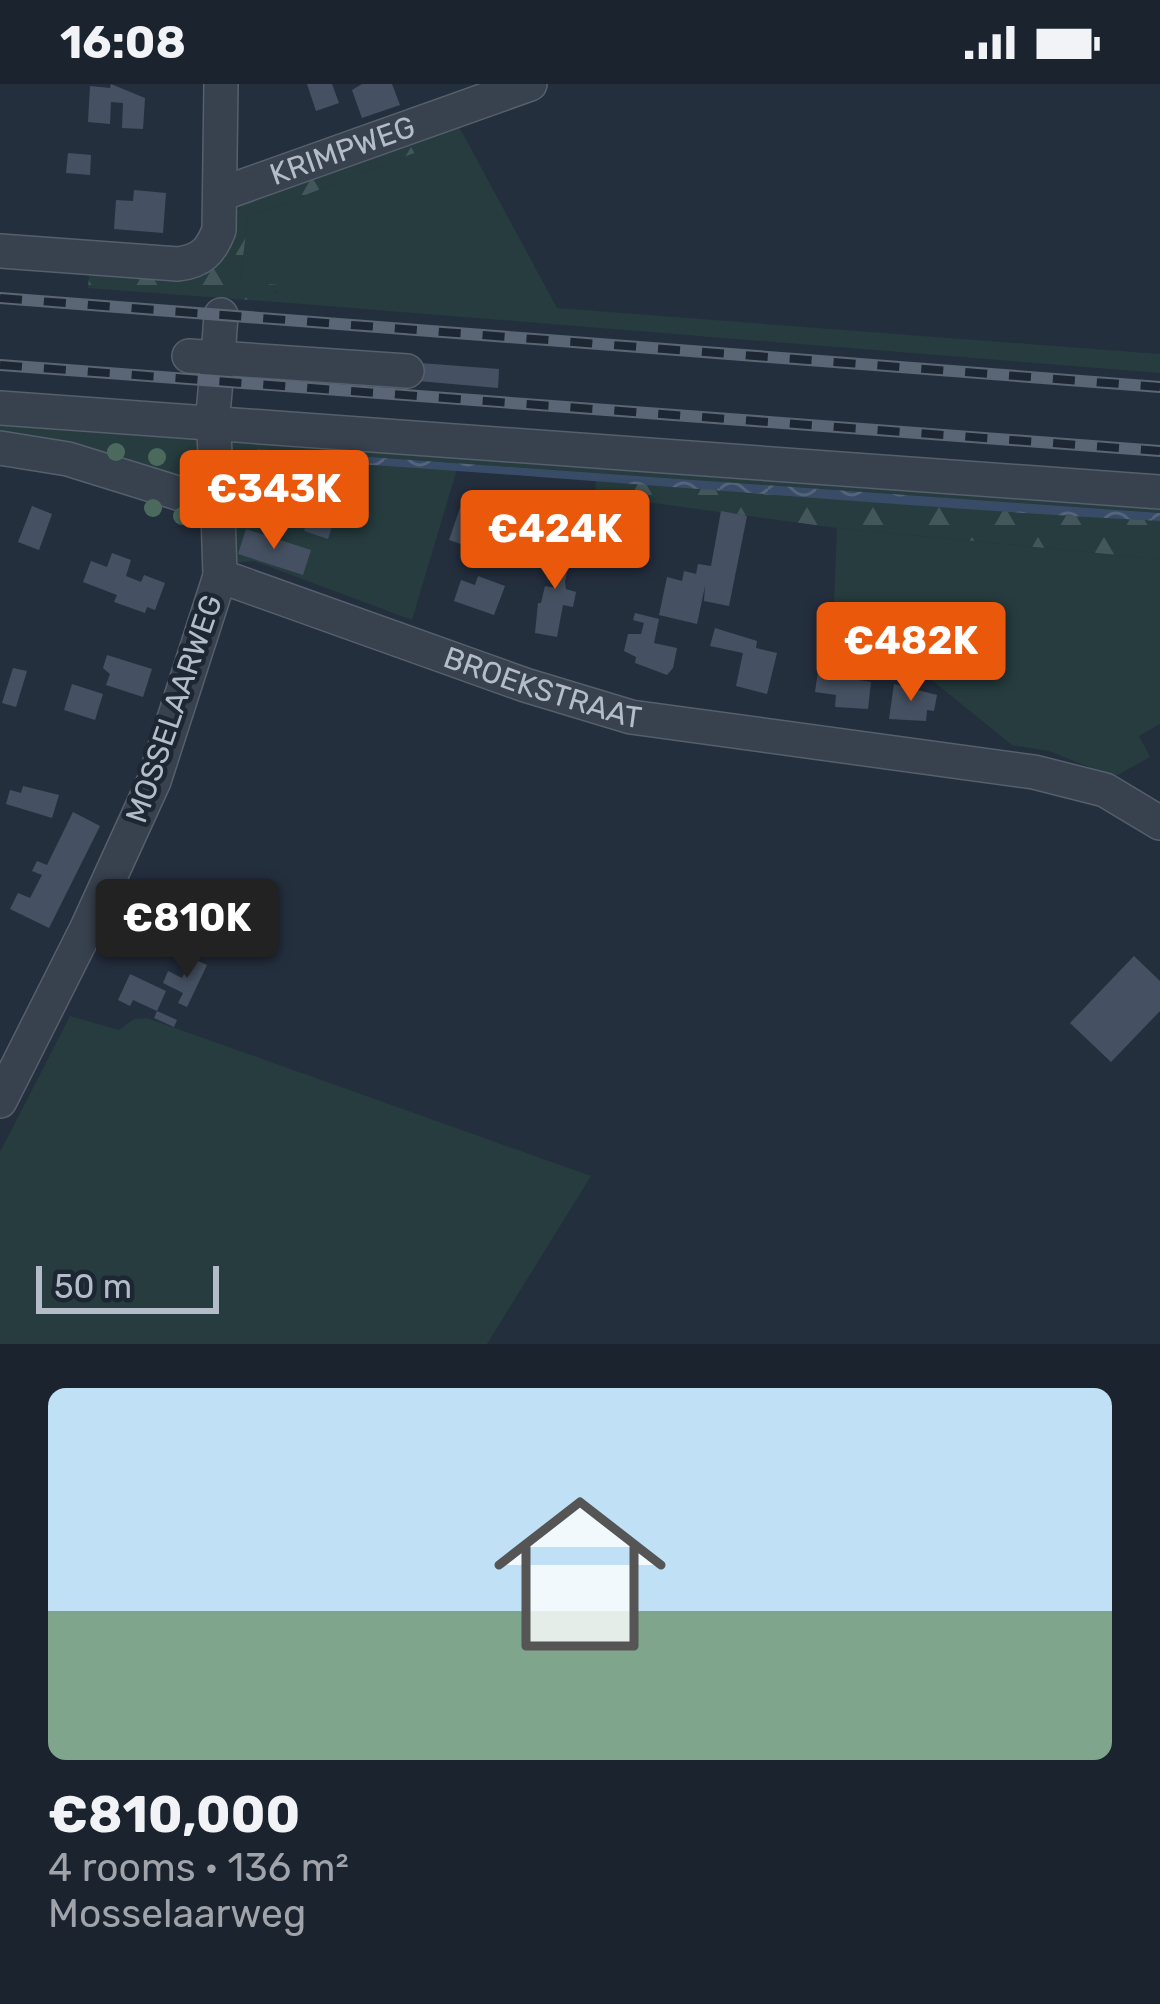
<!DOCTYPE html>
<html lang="en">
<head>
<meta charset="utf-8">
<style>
  body { margin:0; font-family:Rubik,sans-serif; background:#242b36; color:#f1f3f6; height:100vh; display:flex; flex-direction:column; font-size:45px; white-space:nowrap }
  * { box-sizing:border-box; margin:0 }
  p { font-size:39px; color:#a0a4aa }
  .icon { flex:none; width:66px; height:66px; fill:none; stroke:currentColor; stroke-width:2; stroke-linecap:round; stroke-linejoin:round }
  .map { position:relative; height:1260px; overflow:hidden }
  .side { display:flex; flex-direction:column; background:#1b232e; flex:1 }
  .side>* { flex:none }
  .scale { position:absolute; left:36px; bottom:30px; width:183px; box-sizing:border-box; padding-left:12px; border:6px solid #b4bcc9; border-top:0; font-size:33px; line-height:42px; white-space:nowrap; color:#b4bcc9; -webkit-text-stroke:9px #1d2633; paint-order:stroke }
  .price { position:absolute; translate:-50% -102px; padding:0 27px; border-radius:12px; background:#ea580c; color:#fff; font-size:39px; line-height:78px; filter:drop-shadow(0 3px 6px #0008) }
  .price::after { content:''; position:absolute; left:50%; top:72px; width:36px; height:27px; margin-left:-18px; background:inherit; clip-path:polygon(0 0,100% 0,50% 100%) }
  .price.current { background:#222; color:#fff }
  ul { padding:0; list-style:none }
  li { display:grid; align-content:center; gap:24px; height:636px; padding:0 48px }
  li+li { border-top:3px solid #39404a }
  li span { display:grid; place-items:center; height:372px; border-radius:18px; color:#555 }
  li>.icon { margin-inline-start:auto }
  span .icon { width:216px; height:216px; fill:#fffc; stroke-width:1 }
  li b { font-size:51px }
  .status { display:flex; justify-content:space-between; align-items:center; height:84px; padding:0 60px; background:#1b232e; direction:ltr }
  .status svg { height:33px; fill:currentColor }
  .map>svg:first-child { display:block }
  .grass { fill:#263c3f }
  .forest { fill:url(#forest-firs) }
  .water { fill:url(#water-waves) }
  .building { fill:#455162 }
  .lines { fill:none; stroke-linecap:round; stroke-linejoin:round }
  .minor-casing { stroke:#565f6c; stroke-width:36 }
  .minor { stroke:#38414e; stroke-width:33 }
  .rail-casing { stroke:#5a6575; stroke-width:12 }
  .rail { stroke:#1d2633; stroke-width:8; stroke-dasharray:22; stroke-linecap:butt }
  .tree { fill:#4b6a5d }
  .labels { text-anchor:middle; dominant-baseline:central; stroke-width:9; stroke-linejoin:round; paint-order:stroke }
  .street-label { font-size:30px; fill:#b4bcc9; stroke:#1d2633 }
</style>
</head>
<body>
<div class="status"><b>16:08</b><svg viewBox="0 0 49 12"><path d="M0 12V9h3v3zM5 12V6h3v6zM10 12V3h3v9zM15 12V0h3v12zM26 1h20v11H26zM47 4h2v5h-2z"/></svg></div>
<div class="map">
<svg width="1160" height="1260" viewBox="0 0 1160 1260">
  <defs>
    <pattern id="forest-firs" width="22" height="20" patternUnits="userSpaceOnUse" patternTransform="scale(3)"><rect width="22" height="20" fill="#263c3f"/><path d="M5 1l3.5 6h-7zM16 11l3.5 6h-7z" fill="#435659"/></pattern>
    <pattern id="water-waves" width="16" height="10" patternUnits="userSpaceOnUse" patternTransform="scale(3)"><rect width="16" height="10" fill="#394c67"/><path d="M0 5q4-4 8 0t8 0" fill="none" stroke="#53647b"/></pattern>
  </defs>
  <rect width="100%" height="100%" fill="#242f3e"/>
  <g class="grass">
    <path d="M 457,39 L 557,224 L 1160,270 L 1160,289 L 264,217 L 277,207 L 240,197 L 248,133 L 417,68 Z"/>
    <path d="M 0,314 L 206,329 L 205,376 L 191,382 L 181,395 L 0,359 Z"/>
    <path d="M 224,343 L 1160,400 L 1160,429 L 258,365 L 250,368 L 258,374 L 457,385 L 412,536 L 254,477 L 232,479 Z"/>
    <path d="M 837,444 L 1160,475 L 1160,640 L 1139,652 L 1150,673 L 1114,693 L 1049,667 L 1012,661 L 834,517 Z"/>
    <path d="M 70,932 L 119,946 L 134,935 L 147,934 L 591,1092 L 487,1260 L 0,1260 L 0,1068 Z"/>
  </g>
  <g class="forest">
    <path d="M 457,39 L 417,68 L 248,133 L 240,197 L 278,201 L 272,214 L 264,217 L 88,204 L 90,182 L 182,187 L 230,137 L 244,117 Z"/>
    <path d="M 596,397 L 1160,437 L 1160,475 L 837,444 L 595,411 Z"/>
  </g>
  <path class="water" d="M 258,365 L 1160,429 L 1160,437 C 859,421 559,391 258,374 L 250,370 Z"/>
  <g class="building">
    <path d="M 111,0 L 145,14 L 143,45 L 122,44 L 123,19 L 111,18 L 110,40 L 88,38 L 90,2 L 110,4 Z"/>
    <path d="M 307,0 L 332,0 L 339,19 L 316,27 Z"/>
    <path d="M 362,0 L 392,0 L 400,21 L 362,34 L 352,6 Z"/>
    <path d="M 68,69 L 91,71 L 90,91 L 66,89 Z"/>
    <path d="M 134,106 L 166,109 L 163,149 L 114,145 L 116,116 L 133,117 Z"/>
    <path d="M 420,279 L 499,285 L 498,304 L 418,297 Z"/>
    <path d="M 499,407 L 514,413 L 506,435 L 491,429 Z"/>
    <path d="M 464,412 L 488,421 L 473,464 L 449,456 Z"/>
    <path d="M 313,419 L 337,427 L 328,455 L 304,447 Z"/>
    <path d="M 32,422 L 52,430 L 39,466 L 18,458 Z"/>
    <path d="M 721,427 L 747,432 L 729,522 L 704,517 L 705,502 L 697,540 L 659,531 L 667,493 L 682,497 L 684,487 L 696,490 L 698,480 L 711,482 Z"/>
    <path d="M 246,445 L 311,466 L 303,491 L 238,470 Z"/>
    <path d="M 551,458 L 572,463 L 565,498 L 566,505 L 576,508 L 573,523 L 563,521 L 557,553 L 535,549 L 538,519 L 541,519 L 545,502 L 556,504 L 557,497 L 547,495 Z"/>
    <path d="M 112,469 L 131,476 L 126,492 L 141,498 L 144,491 L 165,499 L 155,526 L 147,523 L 145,529 L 114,518 L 117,511 L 83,498 L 91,477 L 107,483 Z"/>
    <path d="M 478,492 L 505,502 L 494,531 L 454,517 L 461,496 L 475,501 Z"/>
    <path d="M 635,529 L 659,535 L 654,559 L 677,564 L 673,584 L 667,591 L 635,579 L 636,573 L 624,567 L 628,550 L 641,550 L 644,539 L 633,536 Z"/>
    <path d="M 834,538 L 856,541 L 846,594 L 871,598 L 868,625 L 835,623 L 836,611 L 815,608 L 820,573 L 829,574 Z"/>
    <path d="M 715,544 L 757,557 L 756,564 L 777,569 L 767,610 L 736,602 L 743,569 L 710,562 Z"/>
    <path d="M 887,562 L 903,564 L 899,596 L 883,595 Z"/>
    <path d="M 107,571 L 152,585 L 143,613 L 106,601 L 110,590 L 103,584 Z"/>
    <path d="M 13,584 L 27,587 L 16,623 L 2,619 Z"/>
    <path d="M 72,600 L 103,610 L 95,636 L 64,626 Z"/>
    <path d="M 894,600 L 937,611 L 934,627 L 927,626 L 926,637 L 889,635 Z"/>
    <path d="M 23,702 L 59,711 L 52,734 L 6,720 L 10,706 L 21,709 Z"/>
    <path d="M 73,728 L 100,742 L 49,844 L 10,825 L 18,809 L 30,814 L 42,791 L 32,787 L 37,777 L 47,781 Z"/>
    <path d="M 1134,872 L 1160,897 L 1160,927 L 1111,978 L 1070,939 Z"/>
    <path d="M 192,874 L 207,881 L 187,923 L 178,919 L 183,909 L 163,899 L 168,887 L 182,894 Z"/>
    <path d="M 130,890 L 166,907 L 157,927 L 177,936 L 174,943 L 154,934 L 157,927 L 133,916 L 130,922 L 118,916 Z"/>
  </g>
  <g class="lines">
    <defs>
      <g id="minor">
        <path id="s1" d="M 221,110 L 530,0"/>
        <path d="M 0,167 L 178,180 C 202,177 211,167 219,146 L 221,0"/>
        <path d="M 189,272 L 218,274 L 221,231"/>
        <path d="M 0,324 L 1160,408"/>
        <path d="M 0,364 L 68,375 L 200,416 L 218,428 L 220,492 L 154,697 L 86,846 L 0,1017"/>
        <path d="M 218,428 L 213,330 L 218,274 L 407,287"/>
        <path id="s2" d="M 220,492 L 525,601 L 631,633 L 1034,688 L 1105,706 L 1160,739"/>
      </g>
    </defs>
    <use href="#minor" class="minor-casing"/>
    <use href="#minor" class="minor"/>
    <defs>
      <g id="rail">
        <path d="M 0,214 L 1160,303"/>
        <path d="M 0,281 L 1160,367"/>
      </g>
    </defs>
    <use href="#rail" class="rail-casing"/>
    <use href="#rail" class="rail"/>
  </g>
  <g class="tree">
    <circle cx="116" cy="368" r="9"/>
    <circle cx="157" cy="373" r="9"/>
    <circle cx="153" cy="424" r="9"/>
    <circle cx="182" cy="432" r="9"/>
  </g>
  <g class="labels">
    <g class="street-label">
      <text stroke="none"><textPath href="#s1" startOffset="129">KRIMPWEG</textPath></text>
      <text stroke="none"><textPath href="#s2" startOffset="342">BROEKSTRAAT</textPath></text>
      <text transform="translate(174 625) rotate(-71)">MOSSELAARWEG</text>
    </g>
  </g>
</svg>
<div class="scale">50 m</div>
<b class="price" style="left:274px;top:468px">€343K</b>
<b class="price" style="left:555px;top:508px">€424K</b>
<b class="price" style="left:911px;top:620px">€482K</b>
<b class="price current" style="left:187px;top:897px">€810K</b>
</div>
<section class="side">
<ul>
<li><span style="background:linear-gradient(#bfe0f5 60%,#7fa58c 0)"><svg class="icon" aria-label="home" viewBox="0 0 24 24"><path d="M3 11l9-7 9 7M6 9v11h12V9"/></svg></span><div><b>€810,000</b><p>4 rooms · 136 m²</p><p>Mosselaarweg</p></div></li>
</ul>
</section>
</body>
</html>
